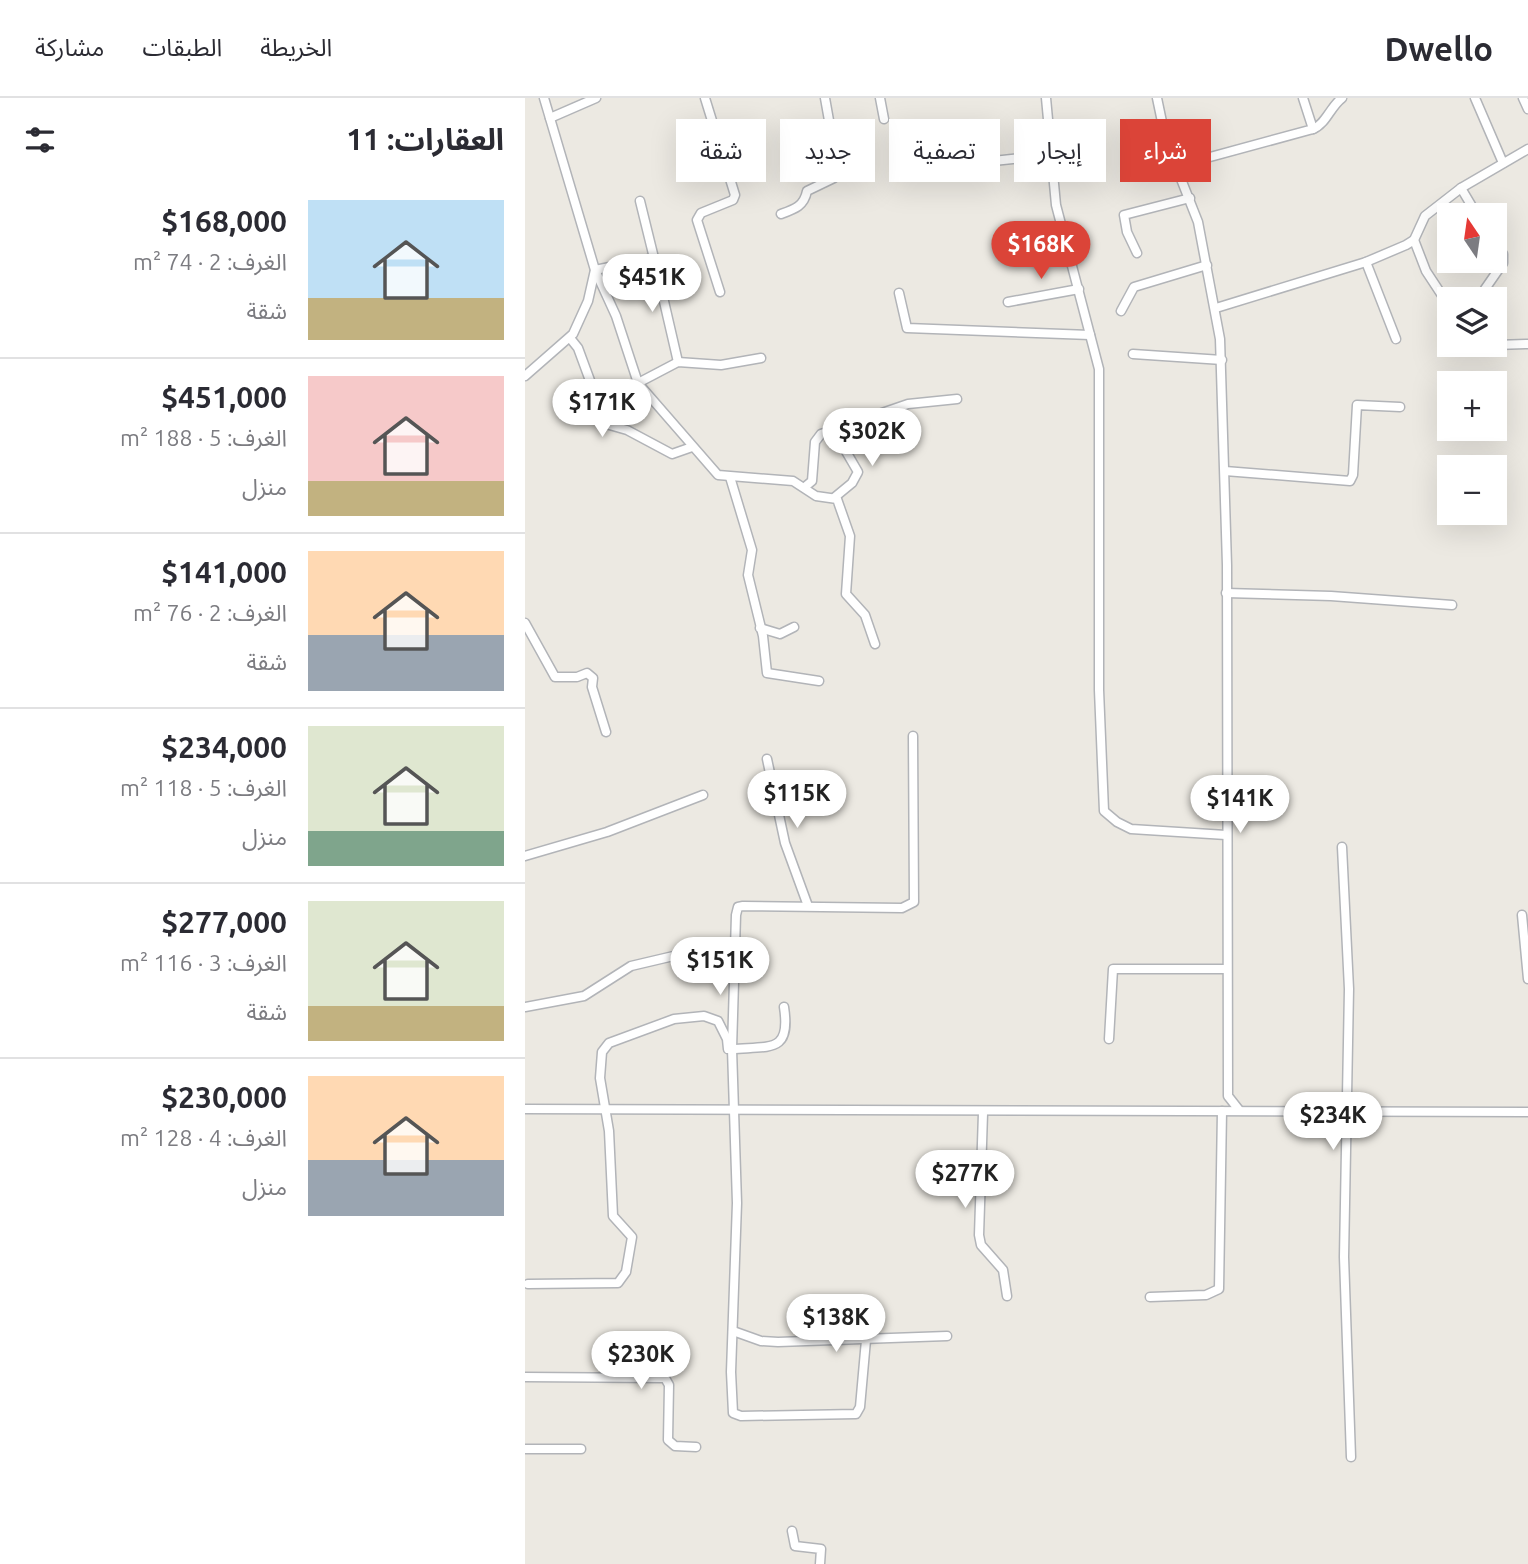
<!DOCTYPE html>
<html lang="ar">
<head>
<meta charset="utf-8">
<style>
  body { margin:0; font-family:Ubuntu,"Noto Sans Arabic",sans-serif; background:#f7f7f7; color:#2b2b33; direction:rtl; height:100vh; display:flex; flex-direction:column; font-size:26px; white-space:nowrap }
  * { box-sizing:border-box; margin:0 }
  p { font-size:23px; color:#7c7c81 }
  .icon { flex:none; width:38px; height:38px; fill:none; stroke:currentColor; stroke-width:2; stroke-linecap:round; stroke-linejoin:round }
  .map { position:relative; flex:1; overflow:hidden; direction:ltr }
  .sheet { display:flex; flex-direction:column; background:#fff; width:525px }
  .sheet>* { flex:none }
  .top-card { position:absolute; left:21px; top:21px; width:665px; height:63px; direction:rtl; display:flex; gap:14px }
  .needle { width:46px; rotate:347deg }
  .fabs { position:absolute; left:912px; top:105px; display:grid; gap:14px }
  .fabs a { display:grid; place-items:center; width:70px; height:70px; border-radius:0px; background:#fff; box-shadow:0 7px 28px #0002; font-size:35px }
  .price { position:absolute; translate:-50% -60px; padding:0 16px; border-radius:24px; background:#fff; color:#222; font-size:23px; line-height:46px; filter:drop-shadow(0 2px 4px #0008) }
  .price::after { content:''; position:absolute; left:50%; top:42px; width:21px; height:16px; margin-left:-10px; background:inherit; clip-path:polygon(0 0,100% 0,50% 100%) }
  .price.selected { background:#db4438; color:#fff }
  ul { padding:0; list-style:none }
  li { display:flex; align-items:center; gap:21px; height:175px; padding:0 21px }
  li+li { border-top:2px solid #e1e1e2 }
  li span { display:grid; place-items:center; flex:none; width:196px; height:140px; border-radius:0px; color:#555 }
  li>.icon { margin-inline-start:auto }
  span .icon { width:84px; height:84px; fill:#fffc; stroke-width:1 }
  li b { font-size:30px }
  h2 { display:flex; justify-content:space-between; align-items:center; height:84px; padding:0 21px; font-size:30px }
  .chip { padding:0 24px; border-radius:0px; background:#fff; box-shadow:0 7px 28px #0002; font-size:24px; line-height:63px }
  .chip.selected { background:#db4438; color:#fff }
  header { display:flex; align-items:center; gap:42px; box-sizing:border-box; height:98px; padding:0 35px; background:#fff; border-bottom:2px solid #e1e1e2 }
  header strong { font-size:33px }
  nav { display:flex; gap:38px; margin-inline-start:auto; font-size:24px }
  main { display:flex; flex:1; min-height:0 }
  .map>svg:first-child { display:block }
  .lines { fill:none; stroke-linecap:round; stroke-linejoin:round }
  .street-casing { stroke:#b2b4b8; stroke-width:11 }
  .street { stroke:#fff; stroke-width:8 }
</style>
</head>
<body>
<header>
<strong>Dwello</strong>
<nav><a>الخريطة</a><a>الطبقات</a><a>مشاركة</a></nav>
</header>
<main>
<div class="map">
<svg width="1003" height="1466" viewBox="0 0 1003 1466">
  <rect width="100%" height="100%" fill="#ece9e2"/>
  <g class="lines">
    <defs>
      <g id="street">
        <path d="M 180,0 L 210,97 L 208,102 L 176,115 L 172,122 L 195,194"/>
        <path d="M 355,0 L 359,21"/>
        <path d="M 521,0 L 531,107 L 574,271 L 574,592 L 579,713 L 592,724 L 606,731 L 701,737"/>
        <path d="M 632,0 L 641,43 L 673,124 L 695,241 L 702,467 L 703,998 L 714,1012"/>
        <path d="M 950,0 L 978,65"/>
        <path d="M 998,0 L 1003,11"/>
        <path d="M 25,20 L 71,0"/>
        <path d="M 788,31 C 801,26 805,9 817,0"/>
        <path d="M 445,42 L 452,59 L 459,64 L 525,57"/>
        <path d="M 652,68 L 788,31 L 778,0"/>
        <path d="M 936,90 L 952,117"/>
        <path d="M 115,103 L 129,160 L 70,172 L 91,218 L 113,285 L 193,377 L 268,383 L 291,398 L 312,401 L 325,438 L 321,496 L 340,517 L 350,546"/>
        <path d="M 256,116 C 270,111 279,108 282,93 L 309,80 L 313,73 L 300,0"/>
        <path d="M 889,142 L 901,173 L 924,208"/>
        <path d="M 612,155 L 602,134 L 599,117 L 665,100"/>
        <path d="M 129,160 L 153,264"/>
        <path d="M 841,164 L 871,241"/>
        <path d="M 960,191 L 978,165 L 978,156 L 970,147"/>
        <path d="M 374,195 L 382,230 L 565,237"/>
        <path d="M 483,204 L 554,191"/>
        <path d="M 691,210 L 841,164 L 881,147 L 889,142 L 900,118 L 936,90 L 1003,51"/>
        <path d="M 596,213 L 609,189 L 682,167"/>
        <path d="M 45,240 L 53,250 L 81,326 L 102,332 L 147,356 L 167,349"/>
        <path d="M 970,247 L 1003,246"/>
        <path d="M 608,256 L 697,262"/>
        <path d="M 0,278 L 48,236 L 63,203 L 70,172 L 19,0"/>
        <path d="M 113,285 L 153,264 L 196,267 L 236,260"/>
        <path d="M 308,331 L 333,374 L 327,385 L 310,399"/>
        <path d="M 700,373 L 825,383 L 828,377 L 832,307 L 875,309"/>
        <path d="M 205,379 L 227,452 L 223,477 L 238,538 L 242,575 L 294,583"/>
        <path d="M 281,388 L 287,383 L 290,344 L 296,336 L 383,306 L 432,301"/>
        <path d="M 701,495 L 806,498 L 927,507"/>
        <path d="M 0,525 L 30,579 L 52,579 L 62,575 L 68,580 L 67,589 L 81,634"/>
        <path d="M 235,530 L 255,536 L 269,529"/>
        <path d="M 242,661 L 260,745 L 283,808"/>
        <path d="M 817,749 L 824,891 L 819,1159 L 826,1359"/>
        <path d="M 0,758 L 82,734 L 178,697"/>
        <path d="M 997,817 L 1003,881"/>
        <path d="M 0,909 L 59,898 L 106,868 L 157,856"/>
        <path d="M 584,941 L 588,871 L 701,871"/>
        <path d="M 207,951 C 246,948 266,955 259,909"/>
        <path d="M 0,1011 L 1003,1014"/>
        <path d="M 458,1015 L 454,1137 L 456,1147 L 478,1172 L 482,1198"/>
        <path d="M 3,1186 L 93,1185 L 101,1174 L 107,1139 L 88,1118 L 84,1033 L 75,980 L 77,954 L 84,945 L 149,921 L 179,918 L 193,923 L 202,941 L 203,951"/>
        <path d="M 625,1199 L 681,1197 L 694,1191 L 697,1013"/>
        <path d="M 208,1233 L 236,1243 L 253,1244 L 422,1238"/>
        <path d="M 341,1242 L 335,1309 L 331,1316 L 216,1318 L 208,1315 L 206,1274 L 212,1105 L 207,951 L 211,817 L 213,809 L 218,808 L 377,810 L 389,804 L 388,638"/>
        <path d="M 0,1279 L 140,1280 L 144,1287 L 143,1342 L 150,1348 L 171,1349"/>
        <path d="M 0,1351 L 56,1351"/>
        <path d="M 267,1433 L 270,1448 L 296,1451 L 295,1466"/>
      </g>
    </defs>
    <use href="#street" class="street-casing"/>
    <use href="#street" class="street"/>
  </g>
</svg>
<div class="fabs">
<a><svg class="needle" viewBox="-14 -14 28 28"><path d="M0-13l5 13h-10z" fill="#e53935"/><path d="M0 13l5-13h-10z" fill="#7c7c81"/></svg></a>
<a><svg class="icon" aria-label="layers" viewBox="0 0 24 24"><path d="M12 4l9 5-9 5-9-5zM3 14l9 5 9-5"/></svg></a>
<a>+</a>
<a>−</a>
</div>
<b class="price selected" style="left:516px;top:183px">$168K</b>
<b class="price" style="left:127px;top:216px">$451K</b>
<b class="price" style="left:77px;top:341px">$171K</b>
<b class="price" style="left:347px;top:370px">$302K</b>
<b class="price" style="left:272px;top:732px">$115K</b>
<b class="price" style="left:715px;top:737px">$141K</b>
<b class="price" style="left:195px;top:899px">$151K</b>
<b class="price" style="left:808px;top:1054px">$234K</b>
<b class="price" style="left:440px;top:1112px">$277K</b>
<b class="price" style="left:311px;top:1256px">$138K</b>
<b class="price" style="left:116px;top:1293px">$230K</b>
<div class="top-card">
<a class="chip selected">شراء</a>
<a class="chip">إيجار</a>
<a class="chip">تصفية</a>
<a class="chip">جديد</a>
<a class="chip">شقة</a>
</div>
</div>
<section class="sheet">
<h2>العقارات: 11<svg class="icon" aria-label="filters" viewBox="0 0 24 24"><path d="M4 7h16M4 17h16"/><circle cx="9" cy="7" r="2"/><circle cx="15" cy="17" r="2"/></svg></h2>
<ul>
<li><span style="background:linear-gradient(#bfe0f5 70%,#c2b280 0)"><svg class="icon" aria-label="home" viewBox="0 0 24 24"><path d="M3 11l9-7 9 7M6 9v11h12V9"/></svg></span><div><b>$168,000</b><p>الغرف: 2 · 74 m²</p><p>شقة</p></div></li>
<li><span style="background:linear-gradient(#f6c9c9 75%,#c2b280 0)"><svg class="icon" aria-label="home" viewBox="0 0 24 24"><path d="M3 11l9-7 9 7M6 9v11h12V9"/></svg></span><div><b>$451,000</b><p>الغرف: 5 · 188 m²</p><p>منزل</p></div></li>
<li><span style="background:linear-gradient(#ffd9b3 60%,#9aa5b1 0)"><svg class="icon" aria-label="home" viewBox="0 0 24 24"><path d="M3 11l9-7 9 7M6 9v11h12V9"/></svg></span><div><b>$141,000</b><p>الغرف: 2 · 76 m²</p><p>شقة</p></div></li>
<li><span style="background:linear-gradient(#dfe7d0 75%,#7fa58c 0)"><svg class="icon" aria-label="home" viewBox="0 0 24 24"><path d="M3 11l9-7 9 7M6 9v11h12V9"/></svg></span><div><b>$234,000</b><p>الغرف: 5 · 118 m²</p><p>منزل</p></div></li>
<li><span style="background:linear-gradient(#dfe7d0 75%,#c2b280 0)"><svg class="icon" aria-label="home" viewBox="0 0 24 24"><path d="M3 11l9-7 9 7M6 9v11h12V9"/></svg></span><div><b>$277,000</b><p>الغرف: 3 · 116 m²</p><p>شقة</p></div></li>
<li><span style="background:linear-gradient(#ffd9b3 60%,#9aa5b1 0)"><svg class="icon" aria-label="home" viewBox="0 0 24 24"><path d="M3 11l9-7 9 7M6 9v11h12V9"/></svg></span><div><b>$230,000</b><p>الغرف: 4 · 128 m²</p><p>منزل</p></div></li>
</ul>
</section>
</main>
</body>
</html>
